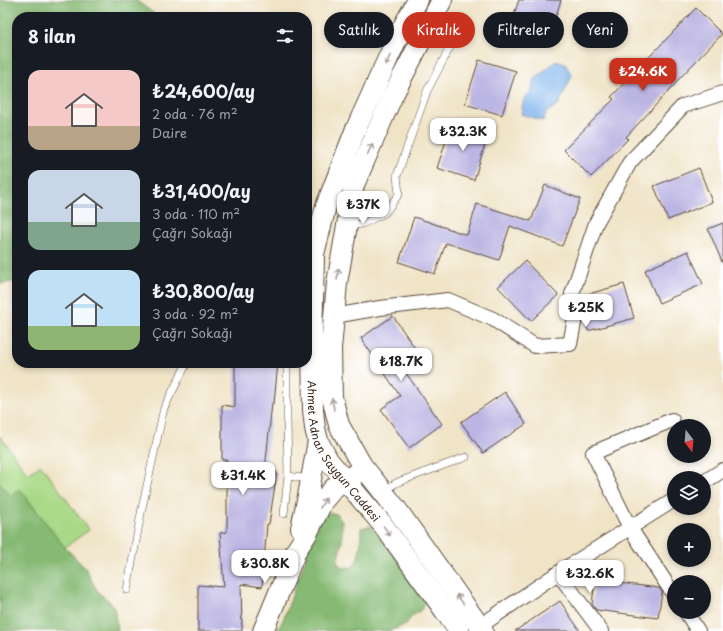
<!DOCTYPE html>
<html lang="tr">
<head>
<meta charset="utf-8">
<style>
  body { margin:0; font-family:"Playpen Sans",sans-serif; background:#242831; color:#f1f3f6; height:100vh; display:flex; flex-direction:column; font-size:15px; white-space:nowrap }
  * { box-sizing:border-box; margin:0 }
  p { font-size:13px; color:#9ea1a6 }
  .icon { flex:none; width:22px; height:22px; fill:none; stroke:currentColor; stroke-width:2; stroke-linecap:round; stroke-linejoin:round }
  .map { position:relative; flex:1; overflow:hidden }
  .details { position:absolute; left:12px; top:12px; width:300px; height:356px; display:flex; flex-direction:column; background:#171b24; border-radius:16px; box-shadow:0 2px 6px #0003 }
  .details>* { flex:none }
  .top-card { position:absolute; left:324px; top:12px; width:339px; height:36px; display:flex; gap:8px }
  .needle { width:26px; rotate:164deg }
  .fabs { position:absolute; left:667px; top:419px; display:grid; gap:8px }
  .fabs a { display:grid; place-items:center; width:44px; height:44px; border-radius:50%; background:#171b24; box-shadow:0 2px 6px #0003; font-size:20px }
  .price { position:absolute; translate:-50% -34px; padding:0 9px; border-radius:8px; background:#fff; color:#222; font-size:13px; line-height:26px; filter:drop-shadow(0 1px 2px #0008) }
  .price::after { content:''; position:absolute; left:50%; top:24px; width:12px; height:9px; margin-left:-6px; background:inherit; clip-path:polygon(0 0,100% 0,50% 100%) }
  .price.current { background:#c8321e; color:#fff }
  ul { padding:0; list-style:none }
  li { display:flex; align-items:center; gap:12px; height:100px; padding:0 16px }
  li span { display:grid; place-items:center; flex:none; width:112px; height:80px; border-radius:12px; color:#555 }
  li>.icon { margin-inline-start:auto }
  span .icon { width:48px; height:48px; fill:#fffc; stroke-width:1 }
  li b { font-size:17px }
  h2 { display:flex; justify-content:space-between; align-items:center; height:48px; padding:0 16px; font-size:17px }
  .pill { padding:0 14px; border-radius:18px; background:#171b24; box-shadow:0 2px 6px #0003; font-size:14px; line-height:36px }
  .pill.current { background:#c8321e; color:#fff }
  .map>svg:first-child { display:block }
  .green { fill:#a9d986; stroke:#728252 }
  .forest { fill:#86b973; stroke:#607248 }
  .water { fill:#7db3ec; stroke:#5c6e85 }
  .building { fill:#bbb5e3 }
  .lines { fill:none; stroke-linecap:round; stroke-linejoin:round }
  .lane-casing { stroke:#564637; stroke-width:8 }
  .street-casing { stroke:#564637; stroke-width:16 }
  .secondary-casing { stroke:#564637; stroke-width:22 }
  .lane { stroke:#fff; stroke-width:7 }
  .street { stroke:#fff; stroke-width:14 }
  .secondary { stroke:#fff; stroke-width:20 }
  .oneway { stroke:#a79f9a }
  .labels { text-anchor:middle; dominant-baseline:central; stroke-width:3.5; stroke-linejoin:round; paint-order:stroke }
  .street-label { font-size:11px; fill:#3b2a1e; stroke:#fff }
</style>
</head>
<body>
<div class="map">
<svg width="723" height="631" viewBox="0 0 723 631">
  <rect width="100%" height="100%" fill="#fff"/>
  <filter id="ink" filterUnits="userSpaceOnUse"><feTurbulence type="fractalNoise" baseFrequency=".025" numOctaves="2"/><feDisplacementMap in="SourceGraphic" scale="8" xChannelSelector="R" yChannelSelector="G"/><feConvolveMatrix kernelMatrix="1 2 1 2 8 2 1 2 1" color-interpolation-filters="sRGB"/></filter>
  <filter id="wash" filterUnits="userSpaceOnUse"><feTurbulence type="fractalNoise" baseFrequency=".012" numOctaves="4" result="noise"/><feDisplacementMap in="SourceGraphic" scale="16" xChannelSelector="R" yChannelSelector="G"/><feGaussianBlur stdDeviation="0.9" result="paint"/><feColorMatrix in="noise" values="0 0 0 0 0 0 0 0 0 0 0 0 0 0 0 0 0 1.4 0 .05"/><feComposite in="paint" operator="in"/></filter>
  <g filter="url(#wash)">
    <rect width="100%" height="100%" fill="#f0e4c7"/>
    <path class="green" d="M 0,436 L 28,474 L 41,465 L 89,530 L 54,555 L 6,491 L 0,495 Z"/>
    <g class="forest">
      <path d="M 0,0 L 136,0 L 158,17 L 17,17 L 17,281 L 0,284 Z"/>
      <path d="M 0,482 L 10,496 L 20,489 L 63,545 L 86,569 L 95,587 L 100,594 L 108,600 L 114,608 L 118,631 L 0,631 Z"/>
      <path d="M 329,513 L 337,514 L 342,522 L 342,542 L 337,562 L 343,568 L 353,567 C 362,553 360,544 361,528 L 370,526 L 379,531 L 426,600 L 421,610 L 412,616 L 406,624 L 390,631 L 277,631 L 283,620 L 305,561 L 309,544 L 322,515 Z"/>
    </g>
    <path class="water" d="M 556,61 L 565,64 L 572,75 L 559,104 L 546,113 L 543,121 L 521,114 L 524,98 L 531,92 L 534,80 Z"/>
    <g id="blocks">
      <g class="building">
        <path d="M 519,0 L 561,0 L 548,41 L 509,28 Z"/>
        <path d="M 696,8 L 722,34 L 676,82 L 677,82 L 626,137 L 628,139 L 591,177 L 564,150 L 614,99 L 611,97 Z"/>
        <path d="M 479,60 L 516,71 L 502,115 L 465,104 Z"/>
        <path d="M 452,123 L 488,135 L 474,180 L 437,168 Z"/>
        <path d="M 699,168 L 712,202 L 668,220 L 654,186 Z"/>
        <path d="M 545,185 L 580,199 L 562,246 L 510,226 L 499,260 L 446,243 L 435,274 L 399,262 L 414,217 L 467,235 L 477,204 L 531,221 Z"/>
        <path d="M 723,223 L 723,264 L 708,229 Z"/>
        <path d="M 688,251 L 703,284 L 659,303 L 645,270 Z"/>
        <path d="M 525,261 L 558,295 L 531,321 L 498,287 Z"/>
        <path d="M 624,284 L 634,318 L 588,331 L 583,312 L 581,296 Z"/>
        <path d="M 393,316 L 421,357 L 403,369 L 442,424 L 409,448 L 381,409 L 400,396 L 361,338 Z"/>
        <path d="M 235,363 L 278,363 L 274,403 L 272,403 L 265,470 L 277,472 L 269,524 L 267,524 L 262,587 L 241,584 L 242,631 L 198,631 L 198,585 L 224,587 L 220,533 L 227,532 L 227,460 L 222,460 L 222,405 L 235,407 Z"/>
        <path d="M 505,392 L 526,424 L 483,453 L 461,422 Z"/>
        <path d="M 595,580 L 659,588 L 662,592 L 658,618 L 596,610 L 592,604 Z"/>
        <path d="M 560,601 L 580,631 L 515,631 Z"/>
      </g>
    </g>
  </g>
  <g filter="url(#ink)">
    <use href="#blocks" fill-opacity="0" stroke="#564637" stroke-width="1"/>
    <g class="lines">
      <defs>
        <g id="lane">
          <path d="M 349,226 L 362,224 L 385,213 L 399,194 L 397,176 L 427,91 L 465,19"/>
          <path d="M 288,476 L 309,479"/>
          <path d="M 383,491 L 398,482 L 466,457"/>
          <path d="M 284,514 L 288,476 L 287,420 L 287,363"/>
          <path d="M 127,590 L 142,508 L 164,408 L 187,363"/>
        </g>
        <g id="street">
          <path d="M 334,316 L 380,308 L 448,300 L 493,319 L 535,346 L 570,344 L 575,318 L 572,294 L 596,223 L 630,162 L 683,106 L 723,93"/>
          <path d="M 672,420 L 593,453 L 630,528 L 674,595"/>
          <path d="M 704,482 L 723,470"/>
          <path d="M 558,573 L 601,631"/>
          <path d="M 686,612 L 698,631"/>
          <path d="M 480,626 L 558,573 L 674,500"/>
        </g>
        <g id="secondary">
          <path id="s1" d="M 418,0 L 400,32 L 355,131 L 326,206 L 314,254 L 312,346 L 313,410 L 315,428 L 318,441 L 328,460 L 383,525 L 440,604 L 459,631"/>
          <path d="M 442,0 L 392,97 L 354,185 L 337,283 L 331,349 L 332,397 L 339,425 L 361,464 L 398,511 L 483,631"/>
          <path d="M 301,528 L 308,496 L 318,441"/>
          <path d="M 263,631 L 297,549 L 307,534 L 323,501 L 333,489 L 344,479 L 352,477 L 356,473"/>
        </g>
      </defs>
      <use href="#lane" class="lane-casing"/>
      <use href="#street" class="street-casing"/>
      <use href="#secondary" class="secondary-casing"/>
      <use href="#lane" class="lane"/>
      <use href="#street" class="street"/>
      <use href="#secondary" class="secondary"/>
    </g>
    <defs><path id="oneway-shaft" d="M-6 0H5M1.5-3L5.5 0L1.5 3" fill="none" stroke-width="1.6" stroke-linecap="round" stroke-linejoin="round"/></defs>
    <g class="oneway">
      <use href="#oneway-shaft" transform="translate(388 60) rotate(114)"/>
      <use href="#oneway-shaft" transform="translate(370 149) rotate(-66)"/>
      <use href="#oneway-shaft" transform="translate(338 274) rotate(-80)"/>
      <use href="#oneway-shaft" transform="translate(333 404) rotate(-100)"/>
      <use href="#oneway-shaft" transform="translate(323 503) rotate(-58)"/>
      <use href="#oneway-shaft" transform="translate(387 531) rotate(54)"/>
      <use href="#oneway-shaft" transform="translate(460 599) rotate(-126)"/>
    </g>
  </g>
  <g class="labels">
    <g class="street-label">
      <text stroke="none"><textPath href="#s1" startOffset="482">Ahmet Adnan Saygun Caddesi</textPath></text>
    </g>
  </g>
</svg>
<div class="fabs">
<a><svg class="needle" viewBox="-14 -14 28 28"><path d="M0-13l5 13h-10z" fill="#e53935"/><path d="M0 13l5-13h-10z" fill="#9ea1a6"/></svg></a>
<a><svg class="icon" aria-label="layers" viewBox="0 0 24 24"><path d="M12 4l9 5-9 5-9-5zM3 14l9 5 9-5"/></svg></a>
<a>+</a>
<a>−</a>
</div>
<b class="price current" style="left:643px;top:92px">₺24.6K</b>
<b class="price" style="left:463px;top:152px">₺32.3K</b>
<b class="price" style="left:363px;top:225px">₺37K</b>
<b class="price" style="left:586px;top:328px">₺25K</b>
<b class="price" style="left:401px;top:382px">₺18.7K</b>
<b class="price" style="left:243px;top:496px">₺31.4K</b>
<b class="price" style="left:265px;top:584px">₺30.8K</b>
<b class="price" style="left:590px;top:594px">₺32.6K</b>
<div class="top-card">
<a class="pill">Satılık</a>
<a class="pill current">Kiralık</a>
<a class="pill">Filtreler</a>
<a class="pill">Yeni</a>
</div>
<section class="details">
<h2>8 ilan<svg class="icon" aria-label="filters" viewBox="0 0 24 24"><path d="M4 7h16M4 17h16"/><circle cx="9" cy="7" r="2"/><circle cx="15" cy="17" r="2"/></svg></h2>
<ul>
<li><span style="background:linear-gradient(#f6c9c9 70%,#b9a48a 0)"><svg class="icon" aria-label="home" viewBox="0 0 24 24"><path d="M3 11l9-7 9 7M6 9v11h12V9"/></svg></span><div><b>₺24,600/ay</b><p>2 oda · 76 m²</p><p>Daire</p></div></li>
<li><span style="background:linear-gradient(#c9d6e8 65%,#7fa58c 0)"><svg class="icon" aria-label="home" viewBox="0 0 24 24"><path d="M3 11l9-7 9 7M6 9v11h12V9"/></svg></span><div><b>₺31,400/ay</b><p>3 oda · 110 m²</p><p>Çağrı Sokağı</p></div></li>
<li><span style="background:linear-gradient(#bfe0f5 70%,#8fb573 0)"><svg class="icon" aria-label="home" viewBox="0 0 24 24"><path d="M3 11l9-7 9 7M6 9v11h12V9"/></svg></span><div><b>₺30,800/ay</b><p>3 oda · 92 m²</p><p>Çağrı Sokağı</p></div></li>
</ul>
</section>
</div>
</body>
</html>
